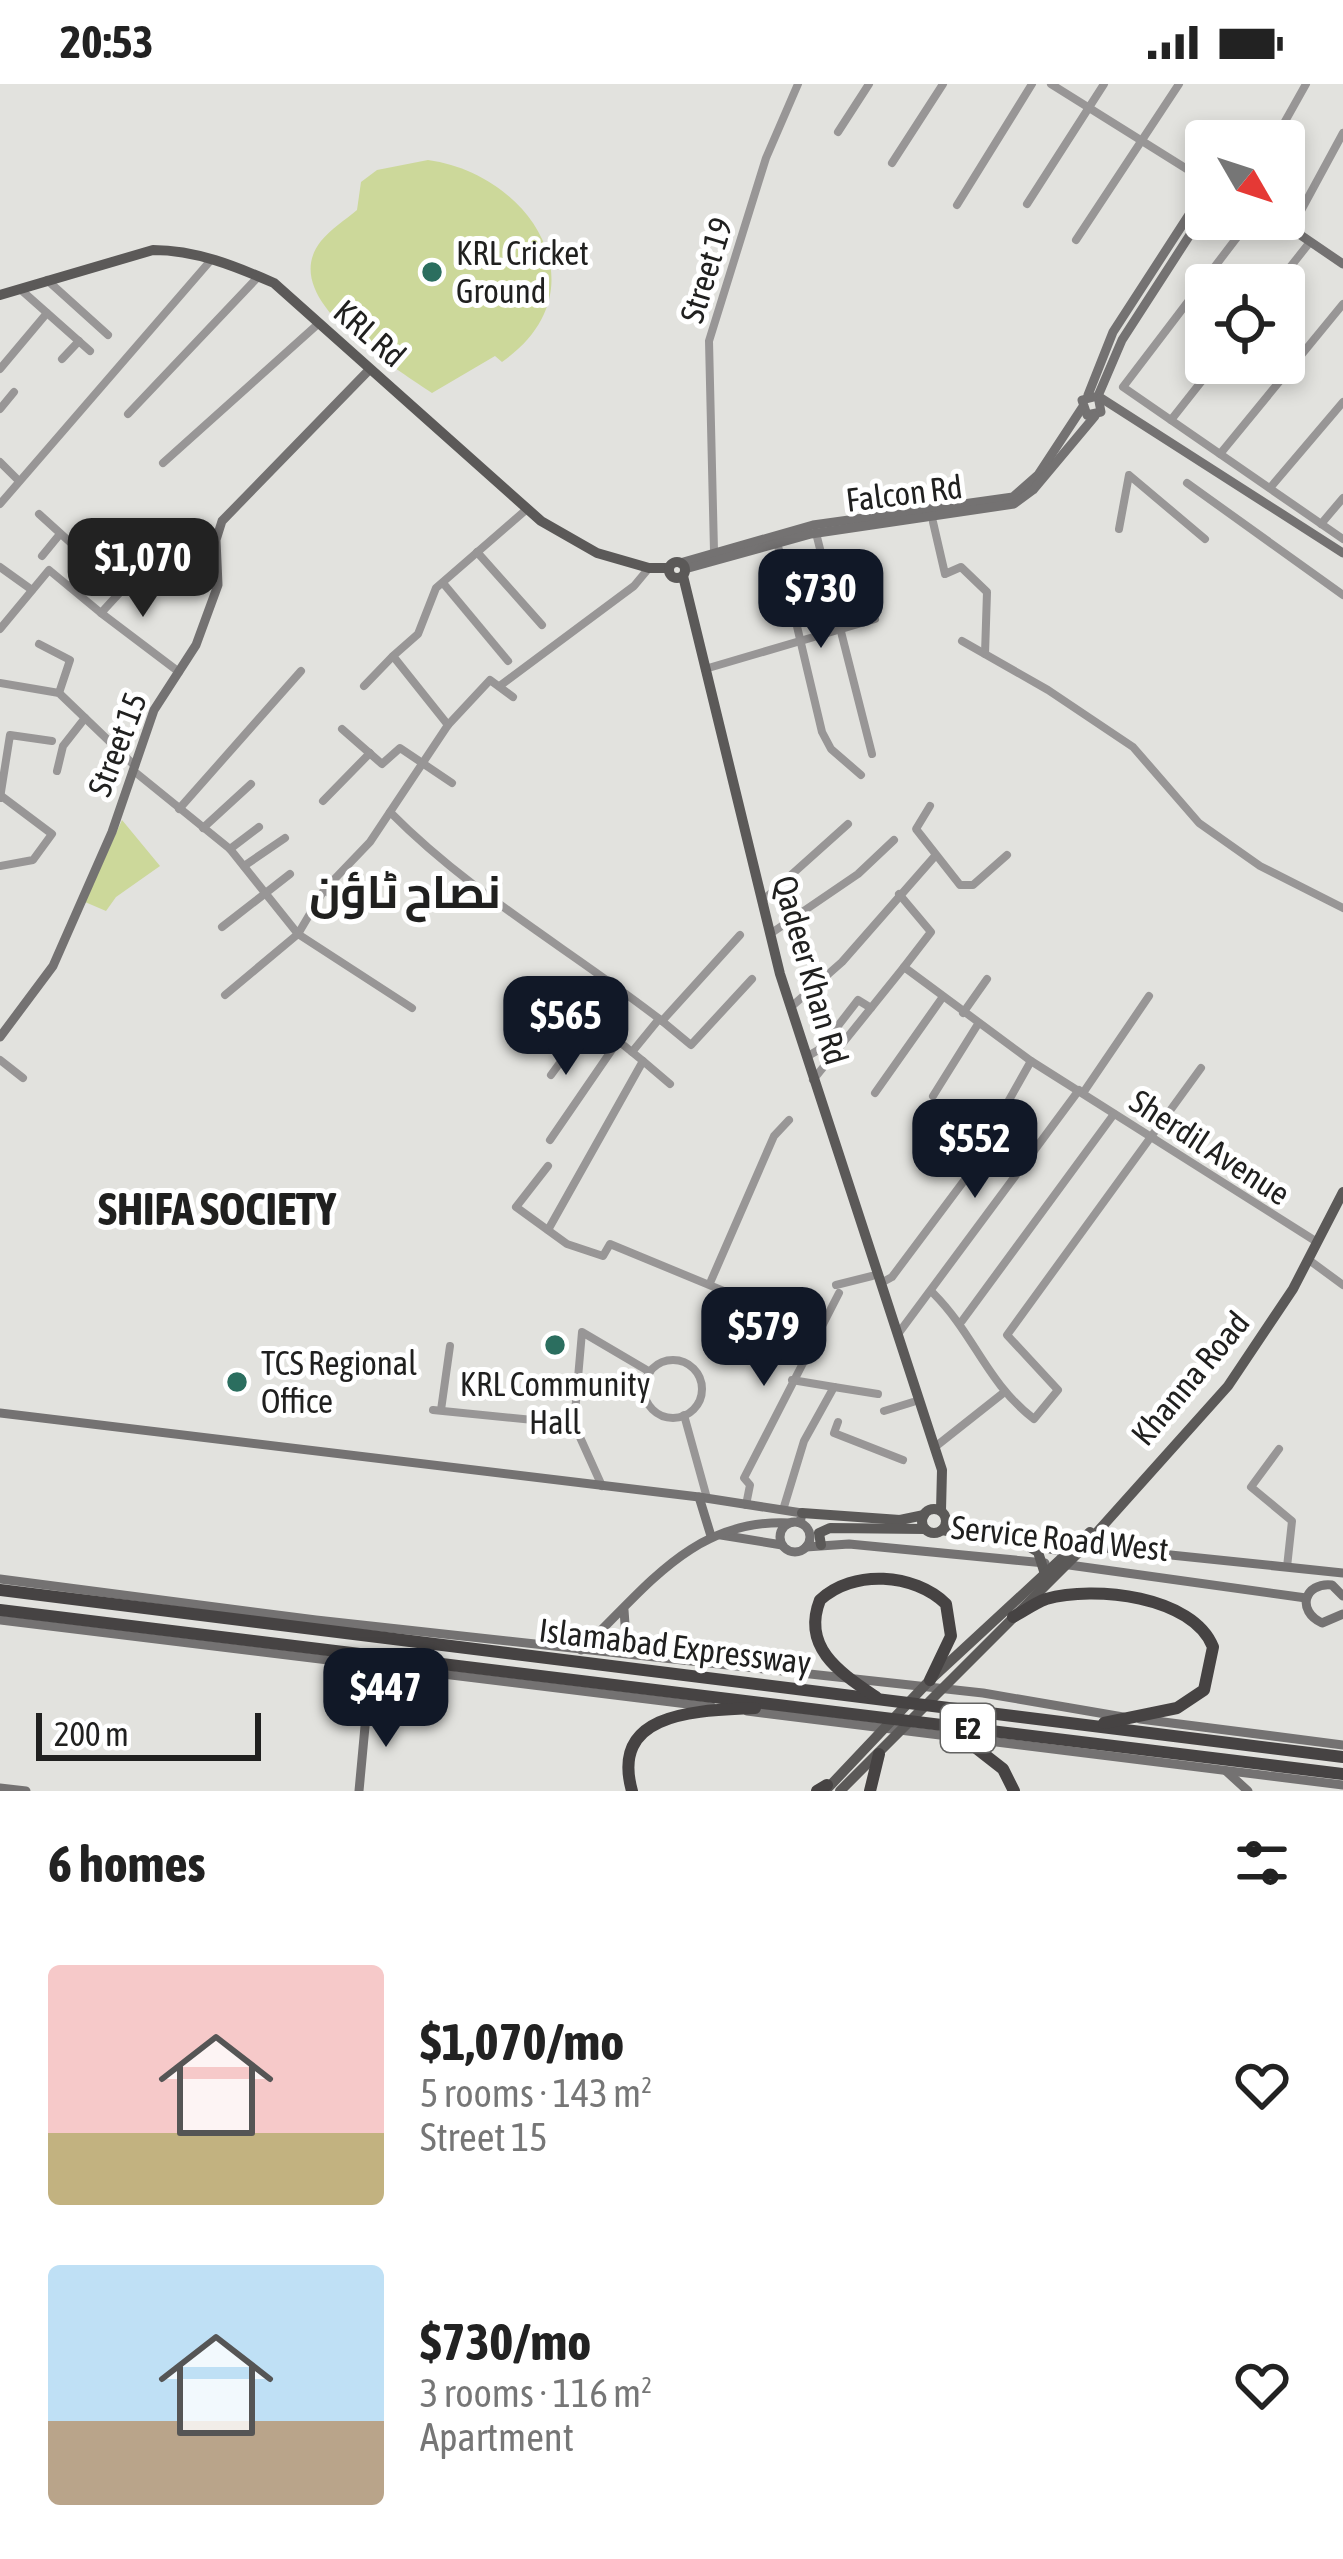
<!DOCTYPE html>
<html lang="en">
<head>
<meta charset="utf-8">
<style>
  body { margin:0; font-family:"Asap Condensed",Cairo,sans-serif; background:#f2f2f2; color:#222; height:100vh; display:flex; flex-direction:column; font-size:45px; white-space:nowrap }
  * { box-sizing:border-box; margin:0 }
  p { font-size:39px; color:#767676 }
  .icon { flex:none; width:66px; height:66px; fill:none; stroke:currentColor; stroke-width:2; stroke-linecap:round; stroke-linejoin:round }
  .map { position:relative; height:1707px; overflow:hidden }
  .panel { display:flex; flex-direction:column; background:#fff; flex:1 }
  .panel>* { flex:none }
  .needle { width:78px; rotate:129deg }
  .controls { position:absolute; left:1185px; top:36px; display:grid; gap:24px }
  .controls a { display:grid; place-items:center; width:120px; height:120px; border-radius:12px; background:#fff; box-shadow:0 6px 18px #0003; font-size:60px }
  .scale { position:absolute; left:36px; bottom:30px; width:225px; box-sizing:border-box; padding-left:12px; border:6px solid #20201f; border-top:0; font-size:33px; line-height:42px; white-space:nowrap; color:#20201f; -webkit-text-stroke:9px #fff; paint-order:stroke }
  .price { position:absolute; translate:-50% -102px; padding:0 27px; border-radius:24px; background:#111827; color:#fff; font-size:39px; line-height:78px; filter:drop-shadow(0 3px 6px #0008) }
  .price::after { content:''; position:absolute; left:50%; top:72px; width:36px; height:27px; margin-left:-18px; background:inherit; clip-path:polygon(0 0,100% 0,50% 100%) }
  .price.selected { background:#222; color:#fff }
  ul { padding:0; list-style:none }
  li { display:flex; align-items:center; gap:36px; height:300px; padding:0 48px }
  li span { display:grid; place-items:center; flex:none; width:336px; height:240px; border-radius:12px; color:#555 }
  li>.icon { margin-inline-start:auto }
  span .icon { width:144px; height:144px; fill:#fffc; stroke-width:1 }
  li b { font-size:51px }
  h2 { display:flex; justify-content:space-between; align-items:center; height:144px; padding:0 48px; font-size:51px }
  .status { display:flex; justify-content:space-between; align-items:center; height:84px; padding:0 60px; background:#fff; direction:ltr }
  .status svg { height:33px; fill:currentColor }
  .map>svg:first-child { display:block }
  .green { fill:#ccd89a }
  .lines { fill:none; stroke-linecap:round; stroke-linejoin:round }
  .street { stroke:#989696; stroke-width:8 }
  .secondary { stroke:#747272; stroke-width:9 }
  .primary { stroke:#5b5958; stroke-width:10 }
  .highway { stroke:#464343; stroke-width:12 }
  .poi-dot { fill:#2b6e5f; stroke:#fff; stroke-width:4.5 }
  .labels { text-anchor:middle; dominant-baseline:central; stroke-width:10; stroke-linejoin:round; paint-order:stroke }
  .shield { fill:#fff; stroke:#636362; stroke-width:3 }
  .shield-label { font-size:30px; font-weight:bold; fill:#20201f }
  .poi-label { font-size:33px; fill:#20201f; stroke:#fff; text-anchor:start }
  .street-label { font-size:33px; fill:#20201f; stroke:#fff }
  .district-label { font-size:45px; font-weight:bold; fill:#20201f; stroke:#fff }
</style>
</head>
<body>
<div class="status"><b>20:53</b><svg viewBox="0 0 49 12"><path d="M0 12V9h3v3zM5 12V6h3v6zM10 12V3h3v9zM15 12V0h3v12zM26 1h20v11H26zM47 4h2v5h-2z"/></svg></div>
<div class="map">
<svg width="1343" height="1707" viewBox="0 0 1343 1707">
  <rect width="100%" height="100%" fill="#e2e2de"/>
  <g class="green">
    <path d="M 428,76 C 531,90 605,206 502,278 L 495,272 L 432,309 C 394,282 275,215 321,157 C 331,145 345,136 357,126 L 361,98 L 377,86 Z"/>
    <path d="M 122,736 L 160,782 L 116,813 L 106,827 L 85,818 Z"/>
  </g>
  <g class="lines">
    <g class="street">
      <path d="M 1051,0 L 1206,97"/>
      <path d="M 838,48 L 869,0"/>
      <path d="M 1274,57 L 1306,0"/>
      <path d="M 892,79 L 943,0"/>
      <path d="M 1027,120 L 1104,0"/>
      <path d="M 957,121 L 1032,0"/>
      <path d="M 1251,135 L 1123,303 L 1343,455"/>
      <path d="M 1291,145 L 1343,49"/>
      <path d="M 1076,156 L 1179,0"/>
      <path d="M 47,196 L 108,251"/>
      <path d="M 1276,201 L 1310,158"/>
      <path d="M 20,205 L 90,267"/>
      <path d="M 62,275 L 79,257"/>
      <path d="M 0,285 L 47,229"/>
      <path d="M 0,325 L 14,308"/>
      <path d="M 128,330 L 259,192"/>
      <path d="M 1171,336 L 1216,279"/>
      <path d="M 1220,370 L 1343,220"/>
      <path d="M 0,378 L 19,397"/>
      <path d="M 163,379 L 318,240"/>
      <path d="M 1187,399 L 1343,511"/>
      <path d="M 1270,404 L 1343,318"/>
      <path d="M 0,420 L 211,176"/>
      <path d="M 39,430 L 92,478"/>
      <path d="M 933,438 L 945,490 L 961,483 L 987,508 L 985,570"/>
      <path d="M 1321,440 L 1343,414"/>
      <path d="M 1119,445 L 1129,391 L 1205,455"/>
      <path d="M 817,453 L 872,670"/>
      <path d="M 778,462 L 822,648 L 831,665 L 861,691"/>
      <path d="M 714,467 L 709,257 L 766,74 L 798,0"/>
      <path d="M 477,468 L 542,541"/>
      <path d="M 42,472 L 60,450"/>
      <path d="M 146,480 L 101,529 L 179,588"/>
      <path d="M 0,483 L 32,506"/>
      <path d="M 443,499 L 508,577"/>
      <path d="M 70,503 L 114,453"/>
      <path d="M 0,545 L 49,486 L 101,529"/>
      <path d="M 962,557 L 1048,606 L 1133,663 L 1199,739 L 1260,782 L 1343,824"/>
      <path d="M 39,560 L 70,576 L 59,609"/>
      <path d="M 705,585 L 875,535"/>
      <path d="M 0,599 L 59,609 L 135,682"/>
      <path d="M 501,601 L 634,502 L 649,484"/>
      <path d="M 364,602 L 392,573"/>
      <path d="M 448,641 L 393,572 L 418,550 L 436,504 L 527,425"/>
      <path d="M 342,645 L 382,680 L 400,664 L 452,699"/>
      <path d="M 57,687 L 63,662 L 85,634"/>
      <path d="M 135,688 L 230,765 L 298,850 L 324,806 L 370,758 L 448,641 L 490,596 L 513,613"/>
      <path d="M 0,714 L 10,651 L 52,657"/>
      <path d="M 323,717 L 370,669"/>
      <path d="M 930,722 L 916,745 L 960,801 L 973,801 L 1007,771"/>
      <path d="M 179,725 L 301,587"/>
      <path d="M 390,728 C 471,810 571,866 662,937 L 740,851"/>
      <path d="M 203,744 L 251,700"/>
      <path d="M 230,765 L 259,743"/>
      <path d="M 0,782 L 33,776 L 52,750 L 0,711"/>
      <path d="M 244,782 L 285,754"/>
      <path d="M 324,806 L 361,830"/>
      <path d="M 899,810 L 931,848 L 904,883"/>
      <path d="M 762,817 L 848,740"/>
      <path d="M 222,843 L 290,790"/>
      <path d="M 770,850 L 858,790 L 894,756"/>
      <path d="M 225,911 L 298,850 L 412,924"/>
      <path d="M 791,923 L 842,878 L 935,772"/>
      <path d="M 581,927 L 632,968"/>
      <path d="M 963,929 L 987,895"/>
      <path d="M 662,937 L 691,961 L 752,895"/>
      <path d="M 808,972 L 820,965 L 858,916 L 871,924 L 904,883 L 1031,977 L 1317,1158"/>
      <path d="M 0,976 L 23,994"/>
      <path d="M 643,977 L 670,1000"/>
      <path d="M 551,991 L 592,935"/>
      <path d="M 813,996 L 871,924"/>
      <path d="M 875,1009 L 942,914"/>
      <path d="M 1083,1009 L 1149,912"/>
      <path d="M 933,1012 L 978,940"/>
      <path d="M 550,1056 L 618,957"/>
      <path d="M 548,1082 L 516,1123 L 567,1160 L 603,1172 L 610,1160 L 818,1246"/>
      <path d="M 548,1146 L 643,977 L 632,968 L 659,935"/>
      <path d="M 1309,1176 L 1343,1201"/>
      <path d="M 710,1199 L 774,1052 L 789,1036"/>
      <path d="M 881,1199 L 892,1193 L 1002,1046 L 1004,1025 L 1031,977"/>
      <path d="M 836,1201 L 872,1192"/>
      <path d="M 933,1209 C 975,1251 986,1298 1034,1335 L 1058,1306 L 1007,1251 L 1201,984"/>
      <path d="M 962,1237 L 1114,1030"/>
      <path d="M 898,1250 L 1079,1006"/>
      <circle cx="673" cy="1305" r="29"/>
      <path d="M 792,1296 L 834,1303"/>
      <path d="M 433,1326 L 574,1340 L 602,1402"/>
      <path d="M 441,1326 L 450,1262"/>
      <path d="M 884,1327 L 913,1318"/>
      <path d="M 684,1331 L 707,1414"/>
      <path d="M 838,1338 L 834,1349 L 903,1376"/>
      <path d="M 574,1340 L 582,1248 L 650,1288"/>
      <path d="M 935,1363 L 1002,1310"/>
      <path d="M 1279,1365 L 1251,1403 L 1292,1437 L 1287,1483"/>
      <path d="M 746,1421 L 750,1401 L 744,1394 L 839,1209"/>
      <path d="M 783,1426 L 804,1357 L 834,1303 L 878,1310"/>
    </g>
    <g class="secondary">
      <path d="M 1277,135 L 1343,180"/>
      <path d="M 1088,311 L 1113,248 L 1205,106"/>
      <path d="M 1098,312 L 1082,316 L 1087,331 L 1101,328 L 1098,312 L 1122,256 L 1206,126"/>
      <path d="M 1101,314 L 1343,469"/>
      <path d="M 680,479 L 813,441 L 1013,413 L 1038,391 L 1082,324"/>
      <path d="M 685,485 L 811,450 L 1014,420 L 1033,406 L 1095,332"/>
      <path d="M 0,953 L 53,882 L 112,748 L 154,626 L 196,561 L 218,501 L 216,456 L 222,437 L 370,285"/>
      <path d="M 0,1329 L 699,1413 L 802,1429 L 800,1439"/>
      <path d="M 699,1413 L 711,1452"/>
      <circle cx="795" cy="1453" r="15"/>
      <path d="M 721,1451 L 782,1461"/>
      <path d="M 1084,1462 L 1343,1489"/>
      <path d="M 806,1463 L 849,1460 L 1045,1479"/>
      <path d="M 1062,1480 L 1306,1514"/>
      <path d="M 0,1495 L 316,1536 L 983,1609 L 1123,1633"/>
      <path d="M 1343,1512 L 1332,1501 C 1304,1498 1296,1527 1322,1539 L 1343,1530"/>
      <path d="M 624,1526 L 626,1554 L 646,1571"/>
      <path d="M 0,1536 L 712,1623"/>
      <path d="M 581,1566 C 645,1506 692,1434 790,1439"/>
      <path d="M 334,1579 L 367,1621"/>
      <path d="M 747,1627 L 1343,1701"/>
      <path d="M 1140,1635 L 1343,1661"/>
      <path d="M 1226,1687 L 1248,1707"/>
      <path d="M 0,1704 L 26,1707"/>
      <path d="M 359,1707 L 367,1621 L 399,1588"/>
    </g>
    <g class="primary">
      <path d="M 0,211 L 153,166 C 196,166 235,182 274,199 L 541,437 L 597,469 L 649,484 L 669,484"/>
      <circle cx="677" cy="486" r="8"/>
      <path d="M 683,492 L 780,890 L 942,1386 L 941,1426"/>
      <circle cx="934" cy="1437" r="12"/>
      <path d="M 802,1429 L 900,1436 L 924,1431"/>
      <path d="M 946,1435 L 961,1444 L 1065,1468"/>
      <path d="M 942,1446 L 964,1450"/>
      <path d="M 1023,1459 L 1038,1468 L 1044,1487"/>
      <path d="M 821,1461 L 819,1449 L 830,1444 L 925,1445"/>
      <path d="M 825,1707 L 930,1596 L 1090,1448"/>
      <path d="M 840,1707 L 1082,1465 L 1228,1302 L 1293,1205 L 1343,1108"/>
    </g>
    <g class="highway">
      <path d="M 0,1506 L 1343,1673"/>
      <path d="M 0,1526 L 1343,1690"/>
      <path d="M 1013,1533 C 1024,1527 1035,1519 1046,1515 C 1094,1501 1193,1512 1213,1563 L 1204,1606 L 1177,1624 L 1104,1639"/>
      <path d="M 876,1613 C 841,1589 801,1564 820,1516 C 853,1485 914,1489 946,1520 L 951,1552 L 930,1596"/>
      <path d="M 948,1642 L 1003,1685 L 1014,1707"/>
      <path d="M 632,1707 C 609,1625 702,1627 755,1624"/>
      <path d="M 817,1707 L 827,1701"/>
      <path d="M 870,1707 L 879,1670"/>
    </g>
  </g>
  <g class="poi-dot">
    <circle cx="432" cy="188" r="12"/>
    <circle cx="555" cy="1261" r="12"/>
    <circle cx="237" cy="1298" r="12"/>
  </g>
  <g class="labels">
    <rect class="shield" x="941" y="1620" width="54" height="48" rx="9"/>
    <g class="shield-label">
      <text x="968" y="1644">E2</text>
    </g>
    <g class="poi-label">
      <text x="456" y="169">KRL Cricket<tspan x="456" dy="38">Ground</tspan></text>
      <text x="261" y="1279">TCS Regional<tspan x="261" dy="38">Office</tspan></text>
      <text x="555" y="1300" text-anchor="middle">KRL Community<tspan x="555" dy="38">Hall</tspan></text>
    </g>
    <g class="street-label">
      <text transform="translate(706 186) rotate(-73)">Street 19</text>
      <text transform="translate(370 249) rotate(41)">KRL Rd</text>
      <text transform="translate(904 409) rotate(-7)">Falcon Rd</text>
      <text transform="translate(117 660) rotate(-69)">Street 15</text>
      <text transform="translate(811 886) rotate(74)">Qadeer Khan Rd</text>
      <text transform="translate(1210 1063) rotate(33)">Sherdil Avenue</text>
      <text transform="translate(1190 1294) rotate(-50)">Khanna Road</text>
      <text transform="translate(1060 1454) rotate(6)">Service Road West</text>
      <text transform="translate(675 1562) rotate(7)">Islamabad Expressway</text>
    </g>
    <g class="district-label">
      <text x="405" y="808">نصاح ٹاؤن</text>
      <text x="217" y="1125">SHIFA SOCIETY</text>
    </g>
  </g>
</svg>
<div class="controls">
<a><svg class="needle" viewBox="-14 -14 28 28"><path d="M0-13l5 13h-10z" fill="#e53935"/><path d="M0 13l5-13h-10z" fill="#767676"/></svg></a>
<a><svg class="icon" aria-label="locate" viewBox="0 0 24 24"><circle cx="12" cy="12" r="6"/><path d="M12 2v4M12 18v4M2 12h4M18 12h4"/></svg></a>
</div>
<div class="scale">200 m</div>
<b class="price selected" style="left:143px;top:536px">$1,070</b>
<b class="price" style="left:821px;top:567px">$730</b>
<b class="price" style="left:566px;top:994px">$565</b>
<b class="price" style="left:975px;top:1117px">$552</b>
<b class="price" style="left:764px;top:1305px">$579</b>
<b class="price" style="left:386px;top:1666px">$447</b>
</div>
<section class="panel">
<h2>6 homes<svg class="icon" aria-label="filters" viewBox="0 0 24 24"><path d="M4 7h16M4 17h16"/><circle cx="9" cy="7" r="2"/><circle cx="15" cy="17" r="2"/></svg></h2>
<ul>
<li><span style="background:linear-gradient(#f6c9c9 70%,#c2b280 0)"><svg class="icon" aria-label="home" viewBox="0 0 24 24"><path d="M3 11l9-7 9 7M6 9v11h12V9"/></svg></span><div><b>$1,070/mo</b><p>5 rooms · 143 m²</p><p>Street 15</p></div><svg class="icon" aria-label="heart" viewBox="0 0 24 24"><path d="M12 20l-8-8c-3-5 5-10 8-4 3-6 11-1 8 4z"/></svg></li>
<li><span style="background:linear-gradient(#bfe0f5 65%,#b9a48a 0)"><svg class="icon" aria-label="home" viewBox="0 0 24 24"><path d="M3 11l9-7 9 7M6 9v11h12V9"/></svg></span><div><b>$730/mo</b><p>3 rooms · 116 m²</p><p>Apartment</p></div><svg class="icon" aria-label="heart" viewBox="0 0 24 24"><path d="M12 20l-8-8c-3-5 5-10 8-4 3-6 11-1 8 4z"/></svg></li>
</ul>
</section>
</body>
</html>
